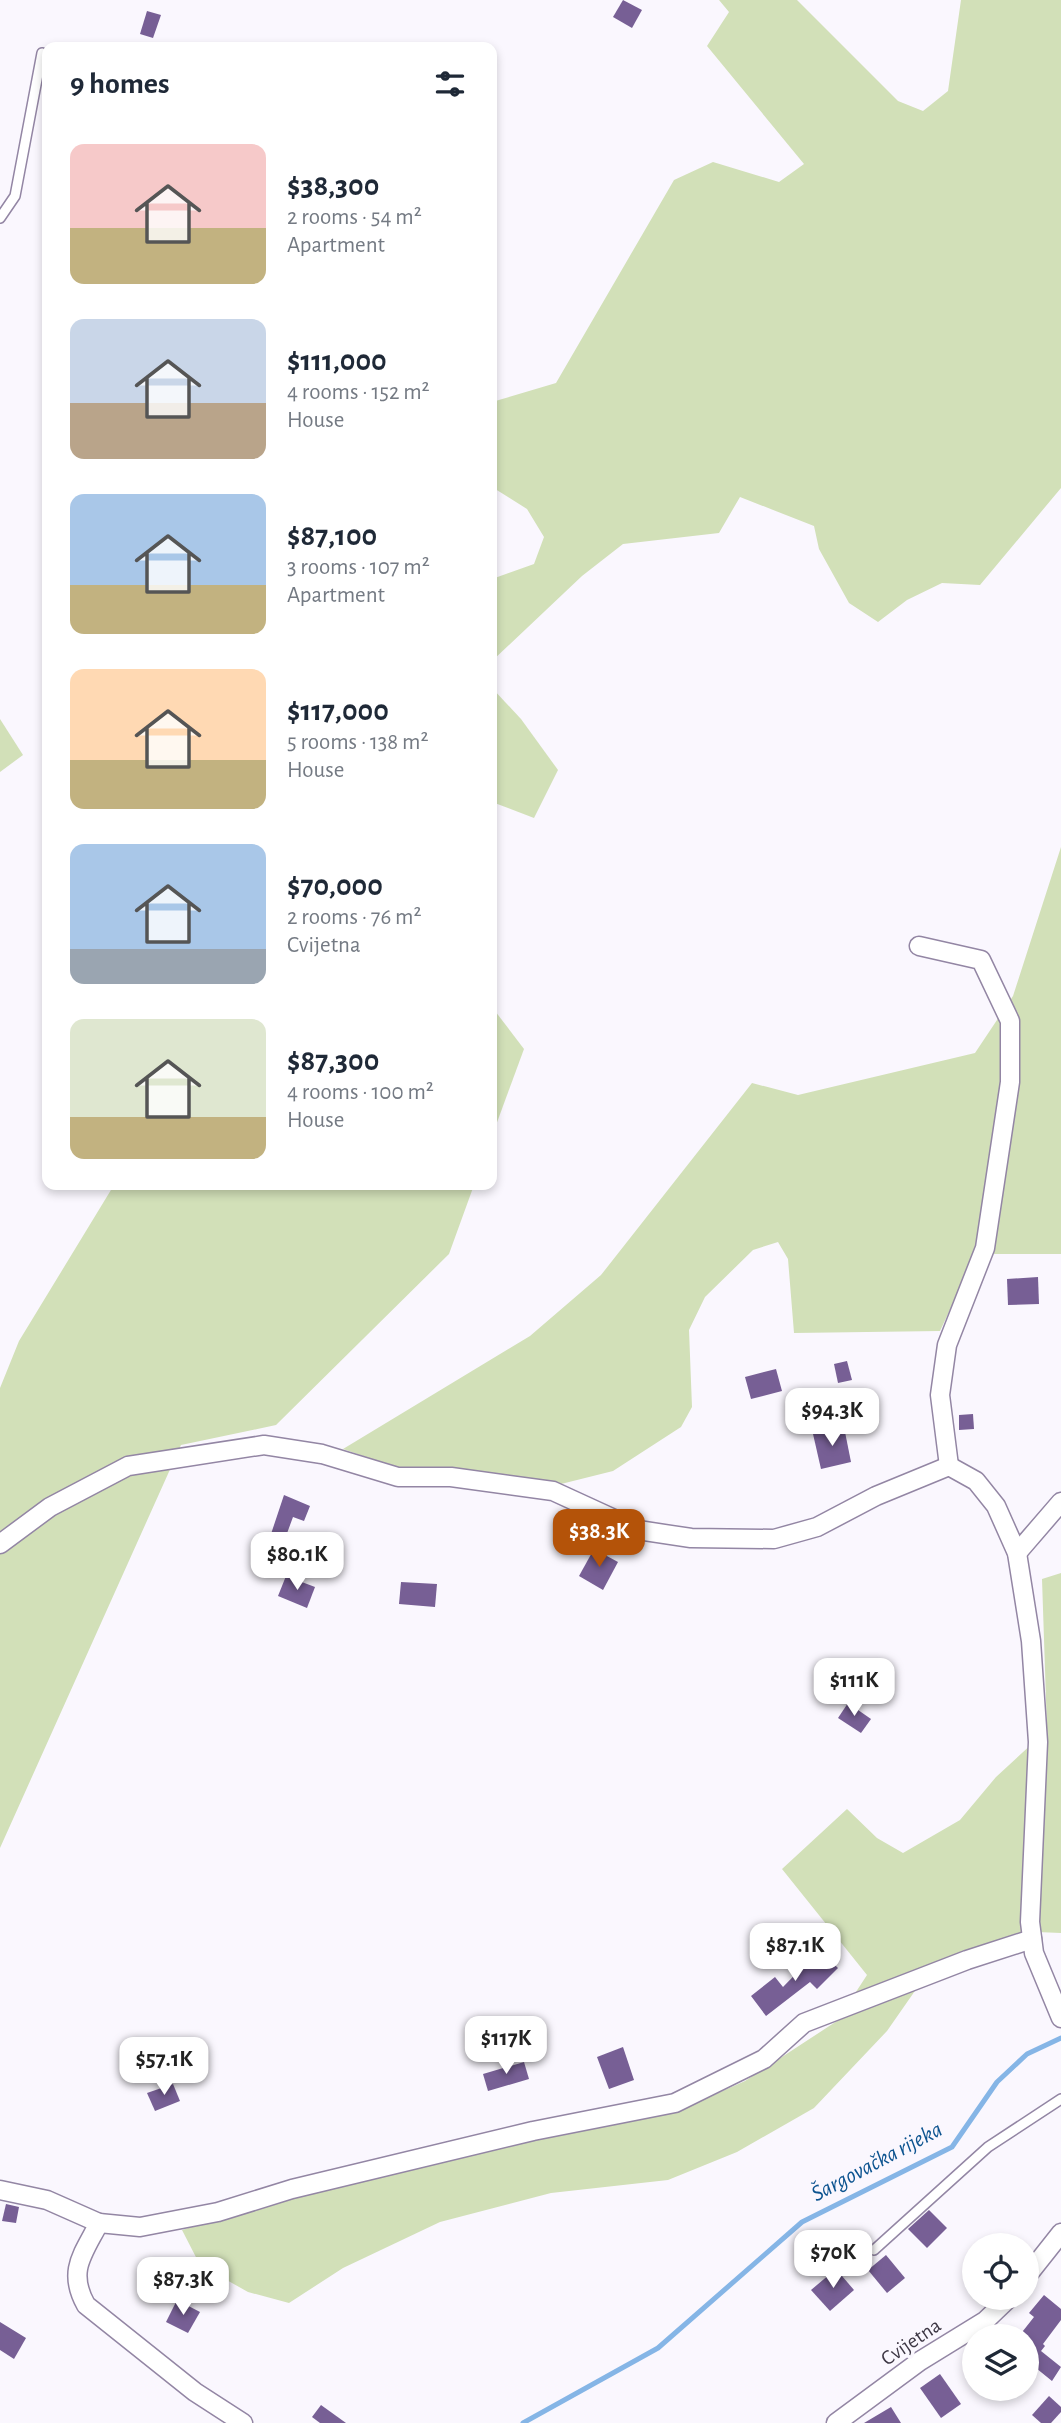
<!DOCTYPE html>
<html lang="en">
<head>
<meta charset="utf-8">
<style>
  body { margin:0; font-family:"Alegreya Sans",sans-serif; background:#f6f6f7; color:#1f2937; height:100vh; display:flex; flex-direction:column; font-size:26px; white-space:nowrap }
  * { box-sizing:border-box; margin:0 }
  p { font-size:23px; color:#747a83 }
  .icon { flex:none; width:38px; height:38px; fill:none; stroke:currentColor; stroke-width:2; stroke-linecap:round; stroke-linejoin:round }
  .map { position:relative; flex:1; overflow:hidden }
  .drawer { position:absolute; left:42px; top:42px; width:455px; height:1148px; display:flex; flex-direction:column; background:#fff; border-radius:14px; box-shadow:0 4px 10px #0003 }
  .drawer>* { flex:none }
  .fabs { position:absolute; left:962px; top:2233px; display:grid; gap:14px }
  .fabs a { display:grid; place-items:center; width:77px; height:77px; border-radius:50%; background:#fff; box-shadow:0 4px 10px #0003; font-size:35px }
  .price { position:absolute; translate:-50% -60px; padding:0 16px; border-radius:14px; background:#fff; color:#222; font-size:23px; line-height:46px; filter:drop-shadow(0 2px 4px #0008) }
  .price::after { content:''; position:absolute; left:50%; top:42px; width:21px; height:16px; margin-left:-10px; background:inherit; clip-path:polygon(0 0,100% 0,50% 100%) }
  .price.active { background:#b45309; color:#fff }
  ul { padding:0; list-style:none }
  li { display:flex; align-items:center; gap:21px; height:175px; padding:0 28px }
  li span { display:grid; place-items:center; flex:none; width:196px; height:140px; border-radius:14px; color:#555 }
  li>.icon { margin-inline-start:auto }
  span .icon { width:84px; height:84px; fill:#fffc; stroke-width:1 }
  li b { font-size:30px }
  h2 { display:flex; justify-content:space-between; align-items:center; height:84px; padding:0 28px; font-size:30px }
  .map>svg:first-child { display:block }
  .green { fill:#d2e0b8 }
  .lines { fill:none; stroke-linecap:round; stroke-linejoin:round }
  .stream { stroke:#85b5e6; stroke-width:5 }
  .building { fill:#775f95 }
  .lane-casing { stroke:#9386a4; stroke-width:12 }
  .street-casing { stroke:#9386a4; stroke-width:21 }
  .lane { stroke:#fff; stroke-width:9 }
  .street { stroke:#fff; stroke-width:18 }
  .labels { text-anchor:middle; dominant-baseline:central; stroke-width:7; stroke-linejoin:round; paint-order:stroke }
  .street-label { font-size:21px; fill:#3d3744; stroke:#faf7fe }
  .water-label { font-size:23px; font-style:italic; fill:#0d5490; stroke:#faf7fe }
</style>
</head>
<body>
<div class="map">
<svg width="1061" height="2423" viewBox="0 0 1061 2423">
  <rect width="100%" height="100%" fill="#faf7fe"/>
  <g class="green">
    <path d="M 719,0 L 797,0 L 898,101 L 923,111 L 948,91 L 961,0 L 1061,0 L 1061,488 L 980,585 L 942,583 L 907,600 L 878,622 L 849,603 L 819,549 L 814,526 L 740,497 L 719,533 L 623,544 L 582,576 L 492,661 L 492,579 L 534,564 L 544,537 L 527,509 L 492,487 L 492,402 L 556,383 L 674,180 L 713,162 L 779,182 L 804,164 L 707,46 L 729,12 Z"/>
    <path d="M 492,688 L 521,719 L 558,770 L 534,818 L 492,802 Z"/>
    <path d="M 0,719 L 23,755 L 0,772 Z"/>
    <path d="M 1061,847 L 1061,1254 L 976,1254 L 940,1331 L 794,1333 L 788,1259 L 778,1242 L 753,1250 L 705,1297 L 689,1330 L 692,1407 L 681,1427 L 613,1471 L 557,1485 L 404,1470 L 343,1449 L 530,1336 L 601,1275 L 752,1083 L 798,1095 L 975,1053 L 1013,996 Z"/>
    <path d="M 492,1007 L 524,1049 L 492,1136 Z"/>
    <path d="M 114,1185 L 474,1185 L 449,1254 L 276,1425 L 181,1445 L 0,1848 L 0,1388 L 19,1341 Z"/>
    <path d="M 1061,1573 L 1061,1933 L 1037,1932 L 933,1965 L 887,2031 L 814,2108 L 737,2152 L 668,2180 L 551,2193 L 440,2222 L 343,2268 L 289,2303 L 248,2292 L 200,2265 L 182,2230 L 301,2192 L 537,2136 L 689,2106 L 745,2081 L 837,2021 L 867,1975 L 782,1869 L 847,1809 L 877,1838 L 903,1853 L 960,1820 L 996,1777 L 1047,1730 L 1042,1579 Z"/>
  </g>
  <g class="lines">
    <path class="stream" d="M 523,2423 L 658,2348 L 802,2222 L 952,2147 L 997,2082 L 1027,2054 L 1061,2038"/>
  </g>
  <g class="building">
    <path d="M 623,0 L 642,10 L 632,28 L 613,17 Z"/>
    <path d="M 147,11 L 161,15 L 153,38 L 140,34 Z"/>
    <path d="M 1038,1277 L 1039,1304 L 1008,1305 L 1007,1279 Z"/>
    <path d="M 847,1361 L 852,1380 L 838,1383 L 834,1364 Z"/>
    <path d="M 776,1369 L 782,1391 L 751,1399 L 745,1377 Z"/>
    <path d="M 973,1414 L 974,1429 L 959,1430 L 959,1415 Z"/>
    <path d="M 844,1427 L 851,1462 L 821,1469 L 813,1434 Z"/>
    <path d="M 284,1495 L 310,1506 L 304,1521 L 293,1517 L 282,1547 L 268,1543 Z"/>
    <path d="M 594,1549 L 618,1562 L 603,1590 L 579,1576 Z"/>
    <path d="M 286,1576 L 315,1587 L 307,1608 L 278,1596 Z"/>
    <path d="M 401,1582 L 437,1584 L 435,1607 L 399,1604 Z"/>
    <path d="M 848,1703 L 871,1719 L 861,1733 L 838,1718 Z"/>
    <path d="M 819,1950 L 838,1968 L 817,1989 L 810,1982 L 766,2016 L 751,1996 L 775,1977 L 783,1987 Z"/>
    <path d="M 623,2047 L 634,2080 L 609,2089 L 597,2057 Z"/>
    <path d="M 524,2062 L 529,2079 L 488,2091 L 483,2074 Z"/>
    <path d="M 173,2084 L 180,2101 L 155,2111 L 147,2093 Z"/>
    <path d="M 6,2204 L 19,2207 L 16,2223 L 2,2221 Z"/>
    <path d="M 929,2210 L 947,2228 L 927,2248 L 908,2229 Z"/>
    <path d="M 886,2255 L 905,2278 L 887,2293 L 868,2270 Z"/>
    <path d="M 836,2269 L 854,2290 L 830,2311 L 811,2290 Z"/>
    <path d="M 1044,2295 L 1061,2309 L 1061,2320 L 1043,2344 L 1045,2346 L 1041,2351 L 1061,2367 L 1052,2381 L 1031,2364 L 1027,2368 L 1027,2336 L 1019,2336 L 1034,2317 L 1029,2313 Z"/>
    <path d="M 177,2300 L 200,2312 L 188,2333 L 166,2322 Z"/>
    <path d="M 0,2322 L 26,2338 L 14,2359 L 0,2350 Z"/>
    <path d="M 940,2374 L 961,2404 L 941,2418 L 920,2388 Z"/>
    <path d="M 1049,2396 L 1061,2407 L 1061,2412 L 1051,2423 L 1041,2423 L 1032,2415 Z"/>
    <path d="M 321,2405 L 346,2423 L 320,2423 L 312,2417 Z"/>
    <path d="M 891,2407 L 901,2423 L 864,2423 Z"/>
  </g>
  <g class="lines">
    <defs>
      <g id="lane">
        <path d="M 0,218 L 15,196 L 42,53"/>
        <path d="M 874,2250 L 988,2147 L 1061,2099"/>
      </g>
      <g id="street">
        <path d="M 919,946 L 981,960 L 1010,1021 L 1010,1082 L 985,1248 L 947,1345 L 940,1395 L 949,1466"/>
        <path d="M 0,1544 L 50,1507 L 128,1466 L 264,1445 L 322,1454 L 398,1477 L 451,1477 L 553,1491 L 638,1530 L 691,1538 L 774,1539 L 817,1527 L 876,1496 L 949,1466 L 976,1481 L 996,1506 L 1017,1553 L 1031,1641 L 1038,1742 L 1030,1922 L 1034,1953 L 1061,2018"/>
        <path d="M 1017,1553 L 1061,1502"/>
        <path d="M 0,2190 L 47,2200 L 99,2223 C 83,2254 67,2271 86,2305 L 195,2392 L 243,2423"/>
        <path d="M 99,2223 L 140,2227 L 218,2212 L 292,2189 L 533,2131 L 675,2103 L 764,2059 L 804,2023 L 967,1960 L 1032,1939"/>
        <path d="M 1027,2276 L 1061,2233"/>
        <path d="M 836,2423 L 920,2361 L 985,2321 L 1009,2298"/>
      </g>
    </defs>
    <use href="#lane" class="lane-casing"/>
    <use href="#street" class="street-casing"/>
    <use href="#lane" class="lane"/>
    <use href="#street" class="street"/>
  </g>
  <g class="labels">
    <g class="street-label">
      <text transform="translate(911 2342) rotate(-34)">Cvijetna</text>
    </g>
    <g class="water-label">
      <text transform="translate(877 2162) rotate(-28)">Šargovačka rijeka</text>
    </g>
  </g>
</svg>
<div class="fabs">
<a><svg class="icon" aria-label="locate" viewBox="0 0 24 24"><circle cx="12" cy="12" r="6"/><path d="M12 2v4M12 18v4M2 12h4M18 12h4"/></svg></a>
<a><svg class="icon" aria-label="layers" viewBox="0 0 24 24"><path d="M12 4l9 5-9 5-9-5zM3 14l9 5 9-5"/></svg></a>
</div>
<b class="price" style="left:832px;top:1448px">$94.3K</b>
<b class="price active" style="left:599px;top:1569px">$38.3K</b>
<b class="price" style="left:297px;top:1592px">$80.1K</b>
<b class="price" style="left:854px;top:1718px">$111K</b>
<b class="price" style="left:795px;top:1983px">$87.1K</b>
<b class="price" style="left:506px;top:2076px">$117K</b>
<b class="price" style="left:164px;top:2097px">$57.1K</b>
<b class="price" style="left:833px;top:2290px">$70K</b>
<b class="price" style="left:183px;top:2317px">$87.3K</b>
<section class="drawer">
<h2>9 homes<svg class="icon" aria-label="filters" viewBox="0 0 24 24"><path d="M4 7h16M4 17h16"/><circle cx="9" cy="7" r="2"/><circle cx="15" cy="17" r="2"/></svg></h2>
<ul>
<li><span style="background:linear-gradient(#f6c9c9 60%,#c2b280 0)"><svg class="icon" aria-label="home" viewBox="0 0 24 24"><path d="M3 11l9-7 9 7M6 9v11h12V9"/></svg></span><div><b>$38,300</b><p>2 rooms · 54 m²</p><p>Apartment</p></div></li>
<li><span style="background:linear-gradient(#c9d6e8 60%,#b9a48a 0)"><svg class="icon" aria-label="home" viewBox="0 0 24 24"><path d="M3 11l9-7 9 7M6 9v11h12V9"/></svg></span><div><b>$111,000</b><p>4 rooms · 152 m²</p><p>House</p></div></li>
<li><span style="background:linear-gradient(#a9c7e8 65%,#c2b280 0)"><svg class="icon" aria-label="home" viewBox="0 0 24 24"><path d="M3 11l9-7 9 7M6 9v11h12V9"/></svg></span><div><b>$87,100</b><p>3 rooms · 107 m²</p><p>Apartment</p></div></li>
<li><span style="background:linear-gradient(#ffd9b3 65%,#c2b280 0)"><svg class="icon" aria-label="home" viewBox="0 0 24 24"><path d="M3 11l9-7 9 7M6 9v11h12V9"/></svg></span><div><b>$117,000</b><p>5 rooms · 138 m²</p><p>House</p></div></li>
<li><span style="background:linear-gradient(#a9c7e8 75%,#9aa5b1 0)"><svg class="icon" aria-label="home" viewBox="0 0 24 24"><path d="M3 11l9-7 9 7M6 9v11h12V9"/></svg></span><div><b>$70,000</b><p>2 rooms · 76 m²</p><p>Cvijetna</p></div></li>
<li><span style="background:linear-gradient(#dfe7d0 70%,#c2b280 0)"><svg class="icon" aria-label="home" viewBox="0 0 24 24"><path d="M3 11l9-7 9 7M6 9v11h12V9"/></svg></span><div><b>$87,300</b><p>4 rooms · 100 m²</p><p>House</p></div></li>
</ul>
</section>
</div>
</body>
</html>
